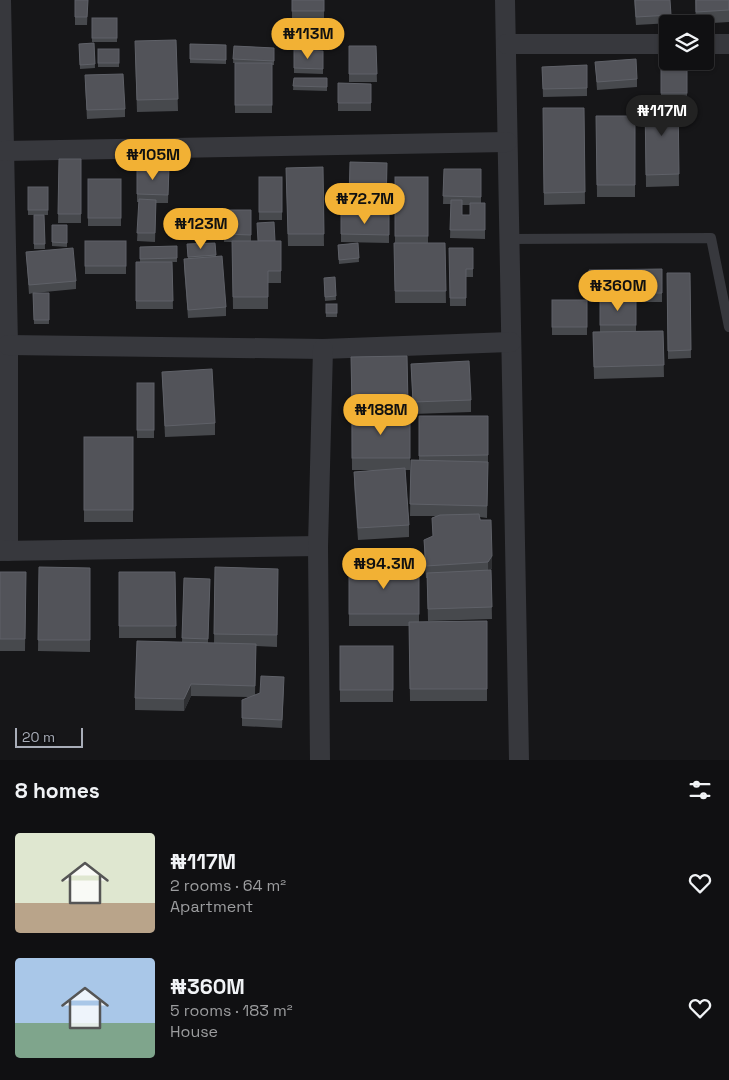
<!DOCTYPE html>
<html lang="en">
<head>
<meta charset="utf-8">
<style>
  body { margin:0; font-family:"Space Grotesk",sans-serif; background:#19191b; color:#f1f3f6; height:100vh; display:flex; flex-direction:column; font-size:19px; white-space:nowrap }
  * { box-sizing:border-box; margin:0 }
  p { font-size:16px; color:#9c9d9f }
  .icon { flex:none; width:28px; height:28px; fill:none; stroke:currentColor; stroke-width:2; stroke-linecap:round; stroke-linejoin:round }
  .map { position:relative; height:760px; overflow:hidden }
  .details { display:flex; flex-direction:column; background:#101012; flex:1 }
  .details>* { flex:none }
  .buttons { position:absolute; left:659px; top:15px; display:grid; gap:10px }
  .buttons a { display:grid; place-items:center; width:55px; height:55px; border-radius:5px; background:#101012; box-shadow:0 1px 4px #0004,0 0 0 1px #303032; font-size:25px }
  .scale { position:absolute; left:15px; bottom:12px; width:68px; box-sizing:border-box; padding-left:5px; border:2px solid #a8adb8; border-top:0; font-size:14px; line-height:18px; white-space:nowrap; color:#a8adb8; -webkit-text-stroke:4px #111113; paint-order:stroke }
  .price { position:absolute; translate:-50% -42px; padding:0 11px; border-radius:18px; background:#f2b134; color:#111; font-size:16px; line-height:32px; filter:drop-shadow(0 1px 2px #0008) }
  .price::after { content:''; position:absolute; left:50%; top:30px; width:15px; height:11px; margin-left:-8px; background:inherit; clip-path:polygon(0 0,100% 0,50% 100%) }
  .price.on { background:#222; color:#fff }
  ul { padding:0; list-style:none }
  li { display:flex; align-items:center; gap:15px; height:125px; padding:0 15px }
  li span { display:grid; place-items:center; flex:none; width:140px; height:100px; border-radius:5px; color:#555 }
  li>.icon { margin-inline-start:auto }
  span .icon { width:60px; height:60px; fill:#fffc; stroke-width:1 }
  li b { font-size:21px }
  h2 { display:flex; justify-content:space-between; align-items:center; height:60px; padding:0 15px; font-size:21px }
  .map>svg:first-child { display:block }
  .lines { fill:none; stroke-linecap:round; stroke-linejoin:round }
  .lane { stroke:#37383d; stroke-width:10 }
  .street { stroke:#37383d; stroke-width:20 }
  .wall { fill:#47494d; fill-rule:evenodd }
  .shaded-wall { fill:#2f3033 }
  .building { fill:#525359; stroke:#5f6168 }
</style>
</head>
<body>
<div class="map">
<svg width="729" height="760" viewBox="0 0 729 760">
  <rect width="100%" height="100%" fill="#161618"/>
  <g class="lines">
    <path class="lane" d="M 509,239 L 711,238 L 729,327"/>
    <g class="street">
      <path d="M 1,0 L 8,345 L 8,551"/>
      <path d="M 505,0 L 519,760"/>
      <path d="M 506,44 L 668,44"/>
      <path d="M 705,44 L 729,44"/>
      <path d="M 4,151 L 507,142"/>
      <path d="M 8,345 L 323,349 L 511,342"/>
      <path d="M 0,551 L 318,546"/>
      <path d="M 320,760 L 318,546 L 323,349"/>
    </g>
  </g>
  <g class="wall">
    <path d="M 75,0 L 88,0 L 87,25 L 75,25 Z"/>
    <rect x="292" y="0" width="32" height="19"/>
    <path d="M 634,0 L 670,0 L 671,23 L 636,25 Z"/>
    <path d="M 695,0 L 729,0 L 729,22 L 696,24 Z"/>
    <rect x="92" y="18" width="25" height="24"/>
    <path d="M 293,25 L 323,25 L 323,42 L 292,42 Z"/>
    <path d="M 176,40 L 178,111 L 137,112 L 135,53 Z"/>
    <path d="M 94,43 L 95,68 L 80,69 L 79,44 Z"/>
    <path d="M 190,44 L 226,45 L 226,64 L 190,63 Z"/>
    <path d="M 234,46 L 274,48 L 274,65 L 272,65 L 272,113 L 235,113 L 235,63 L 233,63 Z"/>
    <path d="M 349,46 L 376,46 L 377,82 L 349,82 Z"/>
    <rect x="98" y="49" width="21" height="18"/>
    <path d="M 294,50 L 323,51 L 323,74 L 294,73 Z"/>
    <path d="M 595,62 L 637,79 L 637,87 L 597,90 Z"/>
    <path d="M 587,65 L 587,96 L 543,97 L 542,67 Z"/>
    <path d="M 661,67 L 687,67 L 687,101 L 678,101 L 679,186 L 646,187 L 645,99 L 661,99 Z"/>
    <path d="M 294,78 L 327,78 L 327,91 L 293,90 Z"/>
    <path d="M 338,83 L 371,84 L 371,111 L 338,111 Z"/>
    <path d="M 85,84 L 125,109 L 125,117 L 87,119 Z"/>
    <path d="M 543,108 L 584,108 L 585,204 L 544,205 Z"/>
    <path d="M 596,116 L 635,116 L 635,197 L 597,197 Z"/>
    <path d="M 59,159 L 81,159 L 81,223 L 58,223 Z"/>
    <path d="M 350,162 L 387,163 L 386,215 L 389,215 L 389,243 L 341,242 L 341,215 L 349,215 Z"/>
    <path d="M 323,167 L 324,246 L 288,246 L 286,168 Z"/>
    <path d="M 137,168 L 169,168 L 168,203 L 156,203 L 155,242 L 137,241 L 139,202 L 137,202 Z"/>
    <path d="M 444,169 L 481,169 L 481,203 L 485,203 L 485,239 L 450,238 L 451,204 L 443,204 ZM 462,205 L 470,205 L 470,215 L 462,215 Z"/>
    <rect x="259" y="177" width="23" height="43"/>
    <path d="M 395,177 L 428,177 L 428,243 L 445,243 L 446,303 L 395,303 L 394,243 L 395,243 Z"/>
    <rect x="88" y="179" width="33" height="47"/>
    <rect x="28" y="187" width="20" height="28"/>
    <path d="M 225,210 L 251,210 L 251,241 L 281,241 L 281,283 L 268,283 L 268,309 L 233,309 L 232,242 L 224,242 Z"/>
    <path d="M 34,215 L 44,215 L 45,249 L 34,249 Z"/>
    <path d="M 52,225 L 67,225 L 67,247 L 52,246 Z"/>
    <rect x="85" y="241" width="41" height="33"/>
    <path d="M 215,243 L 216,256 L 226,307 L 226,316 L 188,318 L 184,267 L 184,259 L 188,259 L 187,244 Z"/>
    <path d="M 358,243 L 359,262 L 339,264 L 338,245 Z"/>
    <path d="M 177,246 L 177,262 L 172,262 L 173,309 L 136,309 L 136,262 L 140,262 L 140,247 Z"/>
    <path d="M 449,248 L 473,248 L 473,277 L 466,277 L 466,306 L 450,306 Z"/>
    <path d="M 26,252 L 76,281 L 76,289 L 34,293 L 49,293 L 49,324 L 34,324 L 33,293 L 29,294 Z"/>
    <path d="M 662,269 L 662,302 L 636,302 L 636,331 L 663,331 L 664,377 L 594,379 L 593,332 L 600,332 L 600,302 L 589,302 L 589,270 Z"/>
    <path d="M 667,273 L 690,273 L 691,358 L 668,359 Z"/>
    <path d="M 335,277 L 336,300 L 325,301 L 324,282 Z"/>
    <rect x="552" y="300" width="35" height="35"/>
    <rect x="326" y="304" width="11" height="13"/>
    <path d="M 407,356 L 408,415 L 410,415 L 410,470 L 405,470 L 409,525 L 409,537 L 358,540 L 354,484 L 354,472 L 377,470 L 352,470 L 351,357 Z"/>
    <path d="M 411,364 L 471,400 L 471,412 L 413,414 Z"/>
    <path d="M 162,372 L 215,423 L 215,435 L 165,437 Z"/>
    <rect x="137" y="383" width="17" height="55"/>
    <path d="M 419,416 L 488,416 L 488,467 L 487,518 L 480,517 L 492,568 L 491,570 L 492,619 L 428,621 L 427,578 L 426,578 L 424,552 L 424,540 L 433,537 L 432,518 L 436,516 L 410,516 L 411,460 L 419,460 Z"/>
    <rect x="84" y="437" width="49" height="85"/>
    <path d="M 349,566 L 419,566 L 419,622 L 487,621 L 487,701 L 410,701 L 409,626 L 349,626 Z"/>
    <path d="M 39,567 L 90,568 L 90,652 L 38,651 Z"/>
    <path d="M 215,567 L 278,569 L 277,647 L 256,646 L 255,695 L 284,686 L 282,728 L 242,726 L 242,700 L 249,697 L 191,696 L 184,711 L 135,710 L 135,698 L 182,642 L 184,578 L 210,579 L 208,643 L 214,643 Z"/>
    <path d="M 0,572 L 26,572 L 25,651 L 0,651 Z"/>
    <path d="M 119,572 L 175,572 L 176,638 L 119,638 Z"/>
    <rect x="340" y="646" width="53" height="56"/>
  </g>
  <g class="shaded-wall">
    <path d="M 492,556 L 492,568 L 488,574 L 488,562 Z"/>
    <path d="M 191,684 L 191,696 L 184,711 L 184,699 Z"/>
  </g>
  <g class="building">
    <path d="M 75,0 L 88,0 L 87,17 L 75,17 Z"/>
    <rect x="292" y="0" width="32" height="11"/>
    <path d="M 635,0 L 670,0 L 671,15 L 636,17 Z"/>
    <path d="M 696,0 L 729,0 L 729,10 L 696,12 Z"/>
    <rect x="92" y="18" width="25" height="20"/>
    <path d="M 293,25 L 323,25 L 323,38 L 292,38 Z"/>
    <path d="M 176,40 L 178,99 L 137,100 L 135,41 Z"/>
    <path d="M 94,43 L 95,64 L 80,65 L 79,44 Z"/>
    <path d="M 190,44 L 226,45 L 226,60 L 190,59 Z"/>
    <path d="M 234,46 L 274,48 L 274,61 L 233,59 Z"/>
    <path d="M 349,46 L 376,46 L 377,74 L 349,74 Z"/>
    <rect x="98" y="49" width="21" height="14"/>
    <path d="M 294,50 L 323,51 L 323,69 L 294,68 Z"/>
    <path d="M 636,59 L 637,79 L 597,82 L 595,62 Z"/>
    <rect x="235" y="63" width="37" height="42"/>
    <path d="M 587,65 L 587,88 L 543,89 L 542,67 Z"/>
    <rect x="661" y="67" width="26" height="26"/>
    <path d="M 123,74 L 125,109 L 87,110 L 85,75 Z"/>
    <path d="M 294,78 L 327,78 L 327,87 L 293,86 Z"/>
    <path d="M 338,83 L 371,84 L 371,103 L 338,103 Z"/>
    <path d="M 678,98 L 679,174 L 646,175 L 645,99 Z"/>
    <path d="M 543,108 L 584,108 L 585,192 L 544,193 Z"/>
    <path d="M 596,116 L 635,116 L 635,185 L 597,185 Z"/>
    <path d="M 59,159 L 81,159 L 81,214 L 58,214 Z"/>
    <path d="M 350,162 L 387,163 L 386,208 L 349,207 Z"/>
    <path d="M 323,167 L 324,234 L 288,234 L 286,168 Z"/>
    <path d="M 137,168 L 169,168 L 168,195 L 137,194 Z"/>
    <path d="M 444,169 L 481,169 L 481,197 L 443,196 Z"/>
    <rect x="259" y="177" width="23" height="35"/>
    <rect x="395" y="177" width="33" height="59"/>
    <rect x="88" y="179" width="33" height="39"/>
    <rect x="28" y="187" width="20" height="23"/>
    <path d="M 139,199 L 156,200 L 155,233 L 137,233 Z"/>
    <path d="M 451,200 L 462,200 L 462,215 L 470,215 L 470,203 L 485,203 L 485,230 L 450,230 Z"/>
    <path d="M 225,210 L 251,210 L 251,235 L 224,234 Z"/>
    <path d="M 34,215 L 44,215 L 45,244 L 34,244 Z"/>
    <path d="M 341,215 L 389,215 L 389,235 L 341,234 Z"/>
    <path d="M 274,222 L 275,241 L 258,241 L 257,223 Z"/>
    <path d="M 52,225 L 67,225 L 67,243 L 52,242 Z"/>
    <rect x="85" y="241" width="41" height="25"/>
    <path d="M 232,241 L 281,241 L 281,271 L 268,271 L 268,297 L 233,297 Z"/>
    <path d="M 215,243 L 216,255 L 188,257 L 187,244 Z"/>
    <path d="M 358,243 L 359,258 L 339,260 L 338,245 Z"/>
    <path d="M 394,243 L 445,243 L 446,291 L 395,291 Z"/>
    <path d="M 177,246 L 177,258 L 140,259 L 140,247 Z"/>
    <path d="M 73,248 L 76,281 L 29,285 L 26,252 Z"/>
    <path d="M 449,248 L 473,248 L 473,269 L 466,269 L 466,298 L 450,298 Z"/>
    <path d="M 222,256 L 226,307 L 188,310 L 184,259 Z"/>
    <path d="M 136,262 L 172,262 L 173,301 L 136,301 Z"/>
    <path d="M 662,269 L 662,293 L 589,294 L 589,270 Z"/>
    <path d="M 667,273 L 690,273 L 691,350 L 668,351 Z"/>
    <path d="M 335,277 L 336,296 L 325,297 L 324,278 Z"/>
    <path d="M 33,293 L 49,293 L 49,320 L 34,320 Z"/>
    <rect x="552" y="300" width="35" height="27"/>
    <rect x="600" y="300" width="36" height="25"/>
    <rect x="326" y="304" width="11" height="9"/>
    <path d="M 663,331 L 664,365 L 594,367 L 593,332 Z"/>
    <path d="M 407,356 L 408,404 L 352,405 L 351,357 Z"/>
    <path d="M 469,361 L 471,400 L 413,402 L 411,364 Z"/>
    <path d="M 212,369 L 215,423 L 165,426 L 162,372 Z"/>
    <rect x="137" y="383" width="17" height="47"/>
    <rect x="352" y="415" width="58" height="43"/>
    <path d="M 419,416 L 488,416 L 488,455 L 419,456 Z"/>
    <rect x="84" y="437" width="49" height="73"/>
    <path d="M 411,460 L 488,462 L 487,506 L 410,504 Z"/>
    <path d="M 405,468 L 409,525 L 358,528 L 354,472 Z"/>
    <path d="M 479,514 L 480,520 L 491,520 L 492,556 L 488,562 L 426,566 L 424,540 L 433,536 L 432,518 L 440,515 Z"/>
    <rect x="349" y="566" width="70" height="48"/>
    <path d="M 39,567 L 90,568 L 90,640 L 38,640 Z"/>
    <path d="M 215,567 L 278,569 L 277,635 L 214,634 Z"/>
    <path d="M 491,570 L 492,607 L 428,609 L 427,573 Z"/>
    <path d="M 0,572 L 26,572 L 25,639 L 0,639 Z"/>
    <path d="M 119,572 L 175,572 L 176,626 L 119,626 Z"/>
    <path d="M 184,578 L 210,579 L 208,639 L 182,638 Z"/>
    <path d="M 487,621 L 487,689 L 410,689 L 409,622 Z"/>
    <path d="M 137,641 L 256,644 L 255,686 L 191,684 L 184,699 L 135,698 Z"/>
    <rect x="340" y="646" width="53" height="44"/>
    <path d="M 261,676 L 284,677 L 282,720 L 242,718 L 242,700 L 260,693 Z"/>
  </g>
</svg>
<div class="buttons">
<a><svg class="icon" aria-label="layers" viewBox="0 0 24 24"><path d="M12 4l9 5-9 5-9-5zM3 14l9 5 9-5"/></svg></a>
</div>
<div class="scale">20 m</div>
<b class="price" style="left:308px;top:60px">₦113M</b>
<b class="price on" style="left:662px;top:137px">₦117M</b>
<b class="price" style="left:153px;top:181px">₦105M</b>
<b class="price" style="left:365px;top:225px">₦72.7M</b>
<b class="price" style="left:201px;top:250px">₦123M</b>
<b class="price" style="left:618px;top:312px">₦360M</b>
<b class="price" style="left:381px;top:436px">₦188M</b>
<b class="price" style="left:384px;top:590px">₦94.3M</b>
</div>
<section class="details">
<h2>8 homes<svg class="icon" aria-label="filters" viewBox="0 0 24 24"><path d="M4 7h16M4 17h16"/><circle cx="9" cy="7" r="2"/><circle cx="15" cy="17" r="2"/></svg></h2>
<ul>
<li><span style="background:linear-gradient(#dfe7d0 70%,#b9a48a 0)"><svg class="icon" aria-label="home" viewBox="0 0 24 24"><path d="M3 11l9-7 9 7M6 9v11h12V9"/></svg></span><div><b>₦117M</b><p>2 rooms · 64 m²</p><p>Apartment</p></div><svg class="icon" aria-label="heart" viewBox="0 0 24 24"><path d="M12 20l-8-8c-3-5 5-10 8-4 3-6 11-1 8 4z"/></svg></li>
<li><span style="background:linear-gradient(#a9c7e8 65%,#7fa58c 0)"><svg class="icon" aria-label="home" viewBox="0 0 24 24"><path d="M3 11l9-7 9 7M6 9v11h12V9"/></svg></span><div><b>₦360M</b><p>5 rooms · 183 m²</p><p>House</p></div><svg class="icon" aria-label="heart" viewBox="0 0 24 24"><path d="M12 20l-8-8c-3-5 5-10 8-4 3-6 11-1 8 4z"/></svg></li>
</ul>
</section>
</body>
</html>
